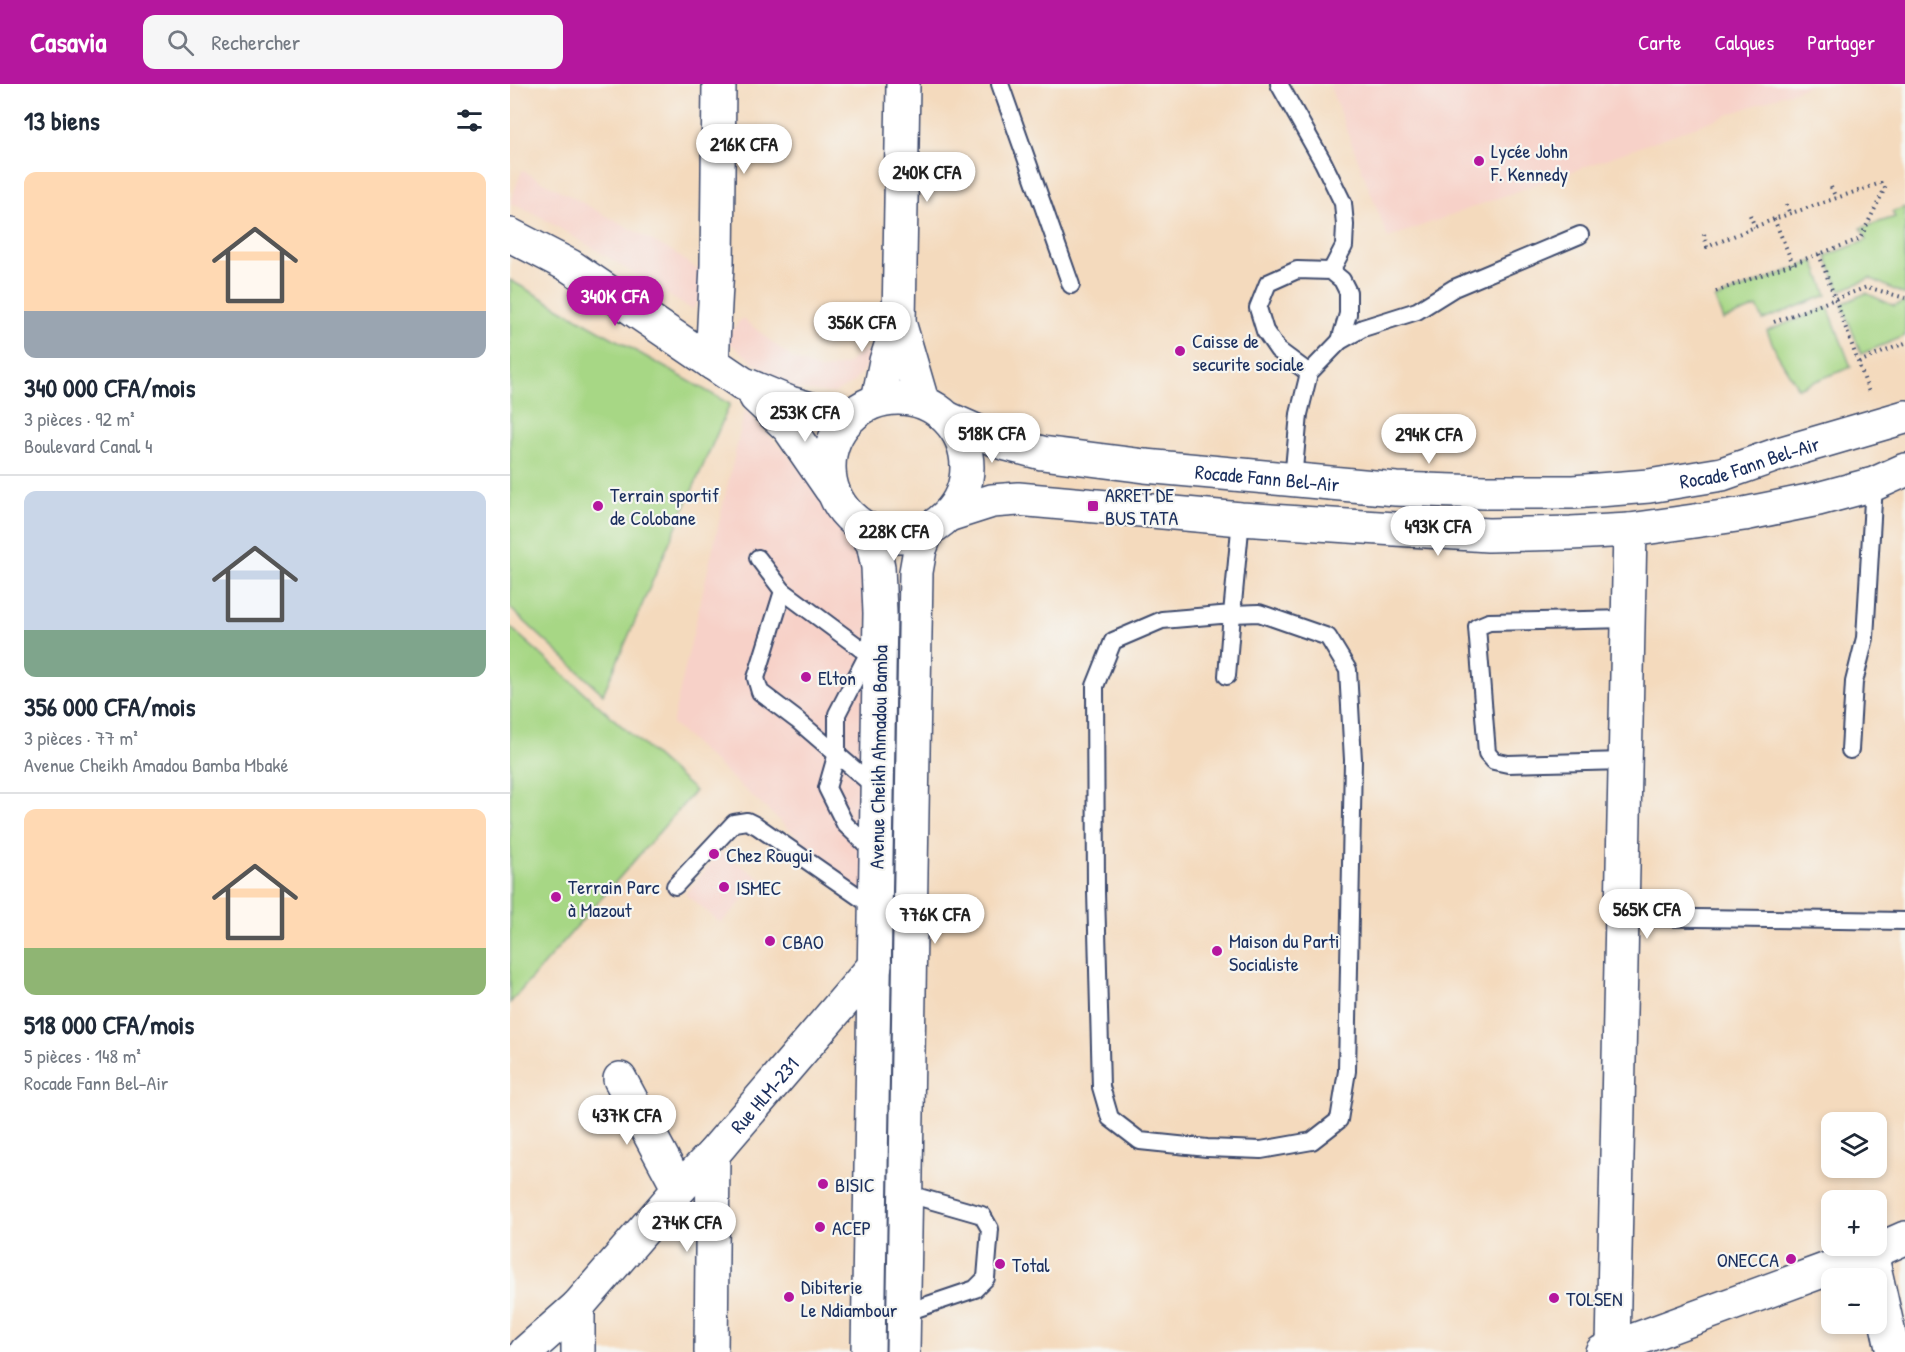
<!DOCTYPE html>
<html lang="fr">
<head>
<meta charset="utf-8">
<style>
  body { margin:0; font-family:"Patrick Hand",sans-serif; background:#f6f6f7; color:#1f2937; height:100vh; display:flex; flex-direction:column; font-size:22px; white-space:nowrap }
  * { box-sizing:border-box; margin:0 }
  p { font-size:20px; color:#747a83 }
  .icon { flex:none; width:33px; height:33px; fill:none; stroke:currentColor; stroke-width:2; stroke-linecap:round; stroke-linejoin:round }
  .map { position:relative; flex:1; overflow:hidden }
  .sheet { display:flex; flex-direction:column; background:#fff; width:510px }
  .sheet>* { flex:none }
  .tools { position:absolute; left:1311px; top:1028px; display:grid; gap:12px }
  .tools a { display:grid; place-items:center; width:66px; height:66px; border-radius:12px; background:#fff; box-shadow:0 3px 9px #0003; font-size:30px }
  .price { position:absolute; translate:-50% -51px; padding:0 14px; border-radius:21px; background:#fff; color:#222; font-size:20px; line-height:39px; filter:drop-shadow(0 2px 3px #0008) }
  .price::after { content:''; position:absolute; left:50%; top:36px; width:18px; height:14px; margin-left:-9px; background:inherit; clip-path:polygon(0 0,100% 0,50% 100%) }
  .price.selected { background:#b5179e; color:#fff }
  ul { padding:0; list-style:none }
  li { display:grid; align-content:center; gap:12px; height:318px; padding:0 24px }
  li+li { border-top:2px solid #e0e1e3 }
  li span { display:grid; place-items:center; height:186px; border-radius:12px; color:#555 }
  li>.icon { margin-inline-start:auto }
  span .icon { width:108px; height:108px; fill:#fffc; stroke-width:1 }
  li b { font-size:26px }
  h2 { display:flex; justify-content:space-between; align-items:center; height:72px; padding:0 24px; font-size:26px }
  header { display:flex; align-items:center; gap:36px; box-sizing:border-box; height:84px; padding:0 30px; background:#b5179e; color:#fff }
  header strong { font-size:28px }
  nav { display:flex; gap:33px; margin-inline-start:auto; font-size:21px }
  .search { width:420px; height:54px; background:#f6f6f7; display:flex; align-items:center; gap:15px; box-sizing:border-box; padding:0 21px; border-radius:12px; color:#747a83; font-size:22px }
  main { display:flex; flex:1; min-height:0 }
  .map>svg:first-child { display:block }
  .built { fill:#f7d1c8 }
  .green { fill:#a7d785; stroke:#618372; stroke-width:1.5 }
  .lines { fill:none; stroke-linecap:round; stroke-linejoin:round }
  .service-casing { stroke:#3c496c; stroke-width:20 }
  .minor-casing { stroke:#3c496c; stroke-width:36 }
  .tertiary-casing { stroke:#3c496c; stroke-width:36 }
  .secondary-casing { stroke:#3c496c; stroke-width:36 }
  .path { stroke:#3c496c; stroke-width:4; stroke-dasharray:1.5 4.5; stroke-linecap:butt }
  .service { stroke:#fff; stroke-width:16 }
  .minor { stroke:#fff; stroke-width:33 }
  .tertiary { stroke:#fff; stroke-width:33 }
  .secondary { stroke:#fff; stroke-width:33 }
  .poi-dot { fill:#b5179e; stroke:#f6f6f2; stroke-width:2 }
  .labels { text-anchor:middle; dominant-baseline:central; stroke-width:4.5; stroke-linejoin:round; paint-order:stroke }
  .poi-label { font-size:20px; fill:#1b2f5e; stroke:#f6f6f2; text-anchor:start }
  .street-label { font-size:20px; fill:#1b2f5e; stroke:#f6f6f2 }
</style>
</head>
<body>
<header>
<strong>Casavia</strong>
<div class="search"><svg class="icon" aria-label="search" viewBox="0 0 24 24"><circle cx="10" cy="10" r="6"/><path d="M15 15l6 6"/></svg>Rechercher</div>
<nav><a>Carte</a><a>Calques</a><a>Partager</a></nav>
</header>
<main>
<section class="sheet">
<h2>13 biens<svg class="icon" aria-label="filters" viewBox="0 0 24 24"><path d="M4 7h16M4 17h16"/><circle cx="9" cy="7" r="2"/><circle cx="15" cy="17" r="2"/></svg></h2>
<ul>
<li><span style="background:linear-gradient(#ffd9b3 75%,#9aa5b1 0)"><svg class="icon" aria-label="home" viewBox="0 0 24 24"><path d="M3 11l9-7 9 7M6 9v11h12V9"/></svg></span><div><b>340 000 CFA/mois</b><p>3 pièces · 92 m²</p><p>Boulevard Canal 4</p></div></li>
<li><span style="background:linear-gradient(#c9d6e8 75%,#7fa58c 0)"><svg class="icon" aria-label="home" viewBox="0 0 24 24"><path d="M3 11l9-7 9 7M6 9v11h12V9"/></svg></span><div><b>356 000 CFA/mois</b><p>3 pièces · 77 m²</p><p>Avenue Cheikh Amadou Bamba Mbaké</p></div></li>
<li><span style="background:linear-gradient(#ffd9b3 75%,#8fb573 0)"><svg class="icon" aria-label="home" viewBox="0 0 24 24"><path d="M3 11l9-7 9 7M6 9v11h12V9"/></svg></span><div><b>518 000 CFA/mois</b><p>5 pièces · 148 m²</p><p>Rocade Fann Bel-Air</p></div></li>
</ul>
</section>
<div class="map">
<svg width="1395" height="1268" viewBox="0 0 1395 1268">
  <rect width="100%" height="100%" fill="#f6f6f2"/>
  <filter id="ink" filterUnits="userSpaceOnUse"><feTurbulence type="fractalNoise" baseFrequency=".0167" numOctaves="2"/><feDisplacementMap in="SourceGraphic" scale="12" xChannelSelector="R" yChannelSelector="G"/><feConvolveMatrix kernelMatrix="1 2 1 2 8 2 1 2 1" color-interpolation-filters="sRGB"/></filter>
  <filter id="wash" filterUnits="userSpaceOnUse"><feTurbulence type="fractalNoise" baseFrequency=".008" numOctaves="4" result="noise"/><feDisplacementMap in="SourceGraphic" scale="24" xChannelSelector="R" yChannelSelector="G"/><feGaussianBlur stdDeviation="1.35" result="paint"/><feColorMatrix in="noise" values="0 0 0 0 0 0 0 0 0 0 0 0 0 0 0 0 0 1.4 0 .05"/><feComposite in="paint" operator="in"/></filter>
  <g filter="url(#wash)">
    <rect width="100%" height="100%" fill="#f4dabd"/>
    <g class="built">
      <path d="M 819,0 L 1303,0 L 878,154 Z"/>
      <path d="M 12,86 L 165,169 L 204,198 L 182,226 L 96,172 L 29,132 L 0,119 Z"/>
      <path d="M 232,234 L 283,275 L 312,286 L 337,280 L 354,265 L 364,273 L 343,299 L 324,309 L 286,306 L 254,286 L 214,255 Z"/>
      <path d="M 235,326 L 306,400 L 334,446 L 358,493 L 355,814 L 162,640 Z"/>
      <path d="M 211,768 L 253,796 L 211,839 L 175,810 Z"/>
    </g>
    <g class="green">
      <path d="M 1395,123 L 1395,211 L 1360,194 L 1330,207 L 1316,172 L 1357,156 L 1351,144 L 1385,133 L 1382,128 Z"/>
      <path d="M 1304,177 L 1317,211 L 1253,236 L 1247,223 L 1213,236 L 1205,215 Z"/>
      <path d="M 0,196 L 220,320 L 93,610 L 0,524 Z"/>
      <path d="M 1356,209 L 1384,222 L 1395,217 L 1395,252 L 1351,270 L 1332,220 Z"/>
      <path d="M 1318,223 L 1341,283 L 1288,304 L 1267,270 L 1257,247 Z"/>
      <path d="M 0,543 L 185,707 L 0,919 Z"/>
    </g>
  </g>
  <g filter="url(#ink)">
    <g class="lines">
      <defs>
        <g id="service">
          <path d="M 490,0 L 561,201"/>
          <path d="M 769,0 L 813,78 L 833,119 L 835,141 L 834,162 L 821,187"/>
          <path d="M 799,289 L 768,266 L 755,247 L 748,224 L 758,199 L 787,186 L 821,187 L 832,196 L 838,208 L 838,230 L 830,257"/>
          <path d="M 783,396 L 789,330 L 799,289 L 830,257 L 853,244 L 907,227 L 944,204 L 1070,151"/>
          <path d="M 248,474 L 273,507 L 358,570"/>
          <path d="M 273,507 L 246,594 L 250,608 L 287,636 L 366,704"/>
          <path d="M 717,592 L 722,530 L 652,536 L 603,557 L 585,602 L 586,807 L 591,1003 L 600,1034 L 630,1057 L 697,1064 L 751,1066 L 802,1057 L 829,1036 L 837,987 L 843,676 L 838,586 L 818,553 L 749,529 L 722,530 L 731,435"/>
          <path d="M 1340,666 L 1344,598 L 1355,554 L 1364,400"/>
          <path d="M 1115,677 L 998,680 L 984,677 L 977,669 L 967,543 L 979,538 L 1118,535"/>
          <path d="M 365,769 L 335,740 L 317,704 L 327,669 L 327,630 L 358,570 L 368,570"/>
          <path d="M 165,802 L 224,739 L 237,737 L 247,742 L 365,824"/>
          <path d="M 1112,833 L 1395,837"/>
          <path d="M 394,1229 L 465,1205 L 476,1194 L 480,1145 L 472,1131 L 395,1109"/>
        </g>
        <g id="minor">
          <path d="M 202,279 L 207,181 L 209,0"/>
          <path d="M 110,995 L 169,1105"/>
          <path d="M 1361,1169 L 1383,1268"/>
          <path d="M 68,1222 L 68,1268"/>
          <path d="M 1103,1264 L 1120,446"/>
          <path id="s1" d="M 16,1268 L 68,1222 L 169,1105 L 203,1070 L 365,881"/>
          <path d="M 201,1268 L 203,1070"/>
          <path d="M 1092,1268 L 1361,1169 L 1395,1154"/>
        </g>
        <g id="tertiary">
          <path d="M 389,238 L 412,317"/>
          <path d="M 368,316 L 376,277 L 389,238 L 393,0"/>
          <path d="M 351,443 L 363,459 L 368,483 L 370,529 L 358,1268"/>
          <path d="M 393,1268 L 406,488 L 410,465 L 418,445"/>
        </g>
        <g id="secondary">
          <path d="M 0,151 L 60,182 L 232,299 L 280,319 L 308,327 L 341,331"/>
          <path d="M 246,313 L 279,344 L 321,405"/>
          <circle cx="388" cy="383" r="69"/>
          <path id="s2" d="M 439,335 L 493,359 L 532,369 L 635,382 L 886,405 L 974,408 L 1063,408 L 1139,402 L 1212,390 L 1272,369 L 1395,333"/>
          <path d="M 438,431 L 482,417 L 508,415 L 731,435 L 978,451 L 1061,449 L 1120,446 L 1234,430 L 1308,415 L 1364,400 L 1395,386"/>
        </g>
      </defs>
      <use href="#service" class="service-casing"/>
      <use href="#minor" class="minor-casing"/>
      <use href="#tertiary" class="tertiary-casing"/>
      <use href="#secondary" class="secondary-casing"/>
      <g class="path">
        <path d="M 1321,103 L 1326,114"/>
        <path d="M 1276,120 L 1280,130"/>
        <path d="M 1240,131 L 1245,143"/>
        <path d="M 1264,135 L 1283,180"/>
        <path d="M 1194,150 L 1197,163 L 1264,135 L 1371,99 L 1375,104 L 1350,155 L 1202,209"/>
        <path d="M 1309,170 L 1360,311"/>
        <path d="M 1264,238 L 1357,203 L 1395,214"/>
        <path d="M 1349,278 L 1395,259"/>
      </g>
      <use href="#service" class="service"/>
      <use href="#minor" class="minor"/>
      <use href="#tertiary" class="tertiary"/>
      <use href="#secondary" class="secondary"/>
    </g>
  </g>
  <g class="poi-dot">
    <circle cx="969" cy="77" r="6"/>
    <circle cx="670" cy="267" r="6"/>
    <circle cx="88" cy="422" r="6"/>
    <rect x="577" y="416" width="12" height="12" rx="3"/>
    <circle cx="296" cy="593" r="6"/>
    <circle cx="204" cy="770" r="6"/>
    <circle cx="214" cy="803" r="6"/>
    <circle cx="46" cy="813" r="6"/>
    <circle cx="260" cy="857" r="6"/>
    <circle cx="707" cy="867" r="6"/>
    <circle cx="313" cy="1100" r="6"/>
    <circle cx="310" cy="1143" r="6"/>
    <circle cx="1281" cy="1175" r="6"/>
    <circle cx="490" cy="1180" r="6"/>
    <circle cx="279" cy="1213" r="6"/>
    <circle cx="1044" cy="1214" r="6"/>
  </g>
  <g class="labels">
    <g class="poi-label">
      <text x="981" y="66">Lycée John<tspan x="981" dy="23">F. Kennedy</tspan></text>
      <text x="682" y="256">Caisse de<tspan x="682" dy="23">securite sociale</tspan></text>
      <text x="100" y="410">Terrain sportif<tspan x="100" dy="23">de Colobane</tspan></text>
      <text x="595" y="410">ARRET DE<tspan x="595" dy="23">BUS TATA</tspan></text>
      <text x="308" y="593">Elton</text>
      <text x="216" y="770">Chez Rougui</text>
      <text x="58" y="802">Terrain Parc<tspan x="58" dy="23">à Mazout</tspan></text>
      <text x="226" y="803">ISMEC</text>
      <text x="719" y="856">Maison du Parti<tspan x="719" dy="23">Socialiste</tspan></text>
      <text x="272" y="857">CBAO</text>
      <text x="325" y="1100">BISIC</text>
      <text x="322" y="1143">ACEP</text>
      <text x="1269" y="1175" text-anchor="end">ONECCA</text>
      <text x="502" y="1180">Total</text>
      <text x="291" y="1202">Dibiterie<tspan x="291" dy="23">Le Ndiambour</tspan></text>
      <text x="1056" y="1214">TOLSEN</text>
    </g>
    <g class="street-label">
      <text stroke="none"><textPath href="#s2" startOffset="812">Rocade Fann Bel-Air</textPath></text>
      <text stroke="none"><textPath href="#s2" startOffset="326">Rocade Fann Bel-Air</textPath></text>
      <text transform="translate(368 673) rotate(-89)">Avenue Cheikh Ahmadou Bamba</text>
      <text stroke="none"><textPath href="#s1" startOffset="351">Rue HLM-231</textPath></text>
    </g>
  </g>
</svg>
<div class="tools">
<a><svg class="icon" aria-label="layers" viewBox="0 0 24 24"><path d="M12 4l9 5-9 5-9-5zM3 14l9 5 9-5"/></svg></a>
<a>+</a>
<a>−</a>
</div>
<b class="price" style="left:234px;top:91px">216K CFA</b>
<b class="price" style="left:417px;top:119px">240K CFA</b>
<b class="price selected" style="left:105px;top:243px">340K CFA</b>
<b class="price" style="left:352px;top:269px">356K CFA</b>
<b class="price" style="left:295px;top:359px">253K CFA</b>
<b class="price" style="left:482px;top:380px">518K CFA</b>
<b class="price" style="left:919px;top:381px">294K CFA</b>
<b class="price" style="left:928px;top:473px">493K CFA</b>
<b class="price" style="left:384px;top:478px">228K CFA</b>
<b class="price" style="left:1137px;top:856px">565K CFA</b>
<b class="price" style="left:425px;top:861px">776K CFA</b>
<b class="price" style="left:117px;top:1062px">437K CFA</b>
<b class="price" style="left:177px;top:1169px">274K CFA</b>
</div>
</main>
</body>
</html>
